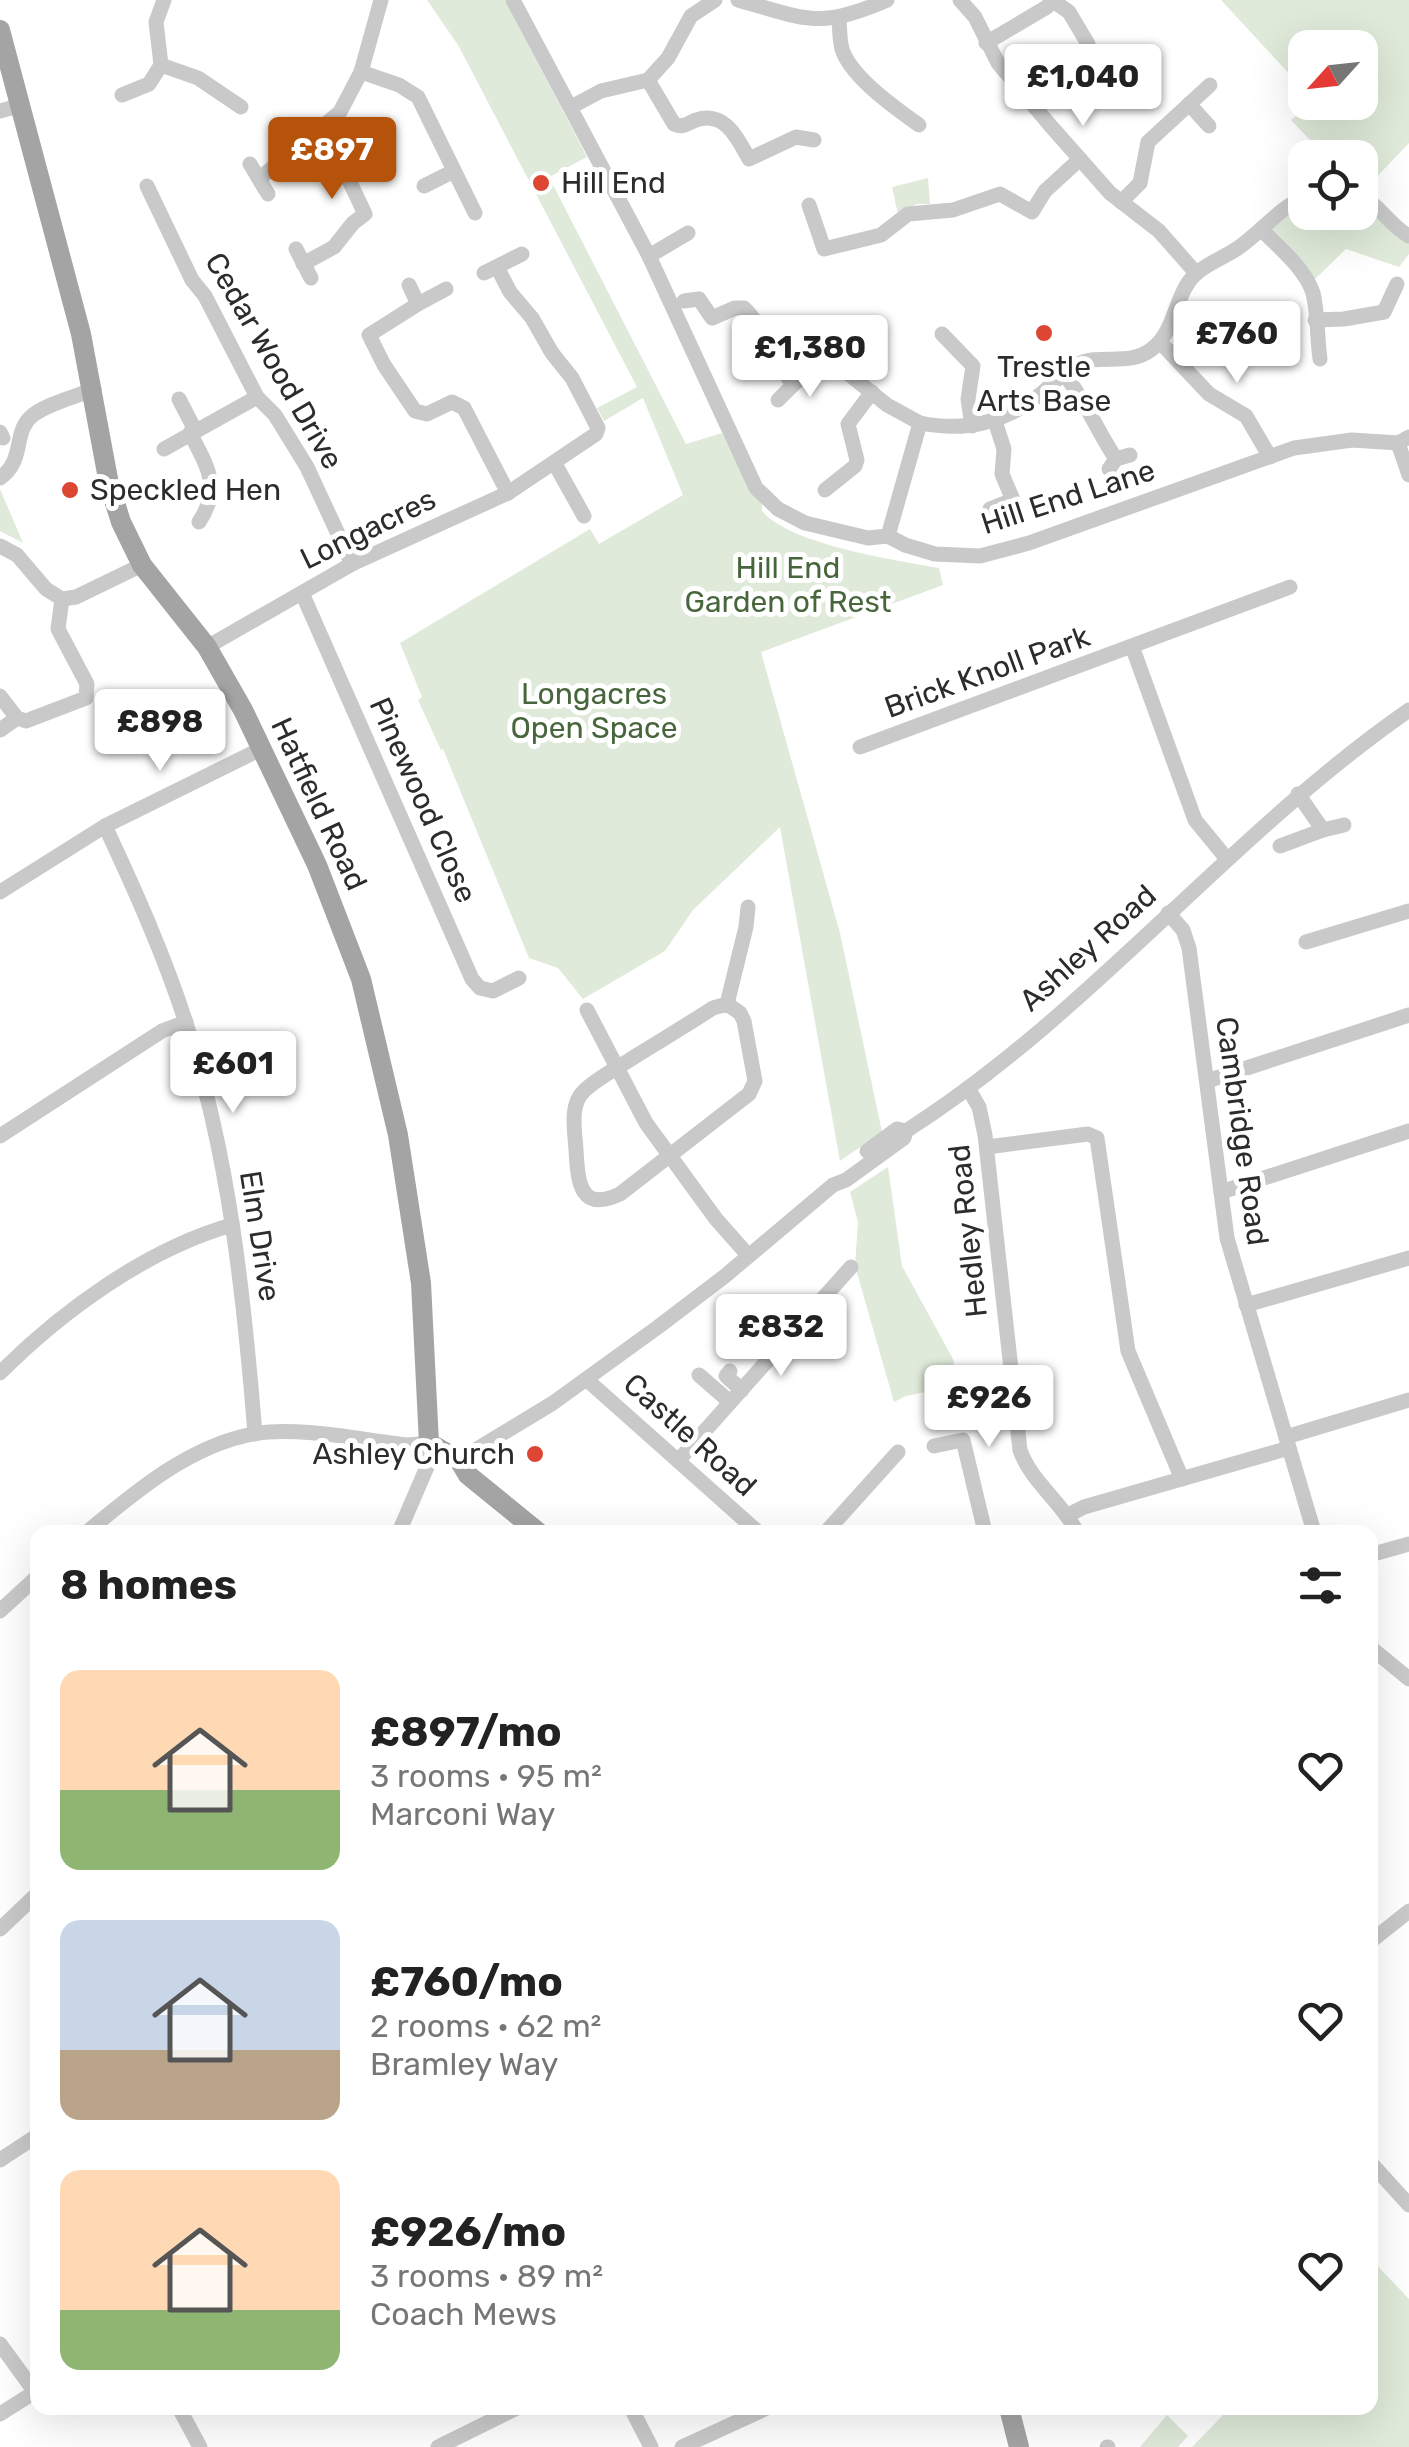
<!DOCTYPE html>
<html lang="en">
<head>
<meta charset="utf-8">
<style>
  body { margin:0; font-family:Rubik,sans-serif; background:#f6f6f6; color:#222; height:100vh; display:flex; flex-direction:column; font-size:38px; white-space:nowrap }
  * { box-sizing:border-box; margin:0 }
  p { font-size:32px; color:#767676 }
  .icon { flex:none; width:55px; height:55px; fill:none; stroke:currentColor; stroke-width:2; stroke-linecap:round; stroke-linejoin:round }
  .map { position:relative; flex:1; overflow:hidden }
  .drawer { position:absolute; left:30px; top:1525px; width:1348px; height:890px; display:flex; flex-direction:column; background:#fff; border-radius:20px; box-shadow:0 10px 40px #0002 }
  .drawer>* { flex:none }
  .needle { width:65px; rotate:243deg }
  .tools { position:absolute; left:1288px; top:30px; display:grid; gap:20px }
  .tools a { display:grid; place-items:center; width:90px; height:90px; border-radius:20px; background:#fff; box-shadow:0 10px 40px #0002; font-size:50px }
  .price { position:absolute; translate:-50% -85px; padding:0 22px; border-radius:10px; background:#fff; color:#222; font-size:32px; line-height:65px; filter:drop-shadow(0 2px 5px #0008) }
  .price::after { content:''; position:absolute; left:50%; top:60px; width:30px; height:22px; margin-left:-15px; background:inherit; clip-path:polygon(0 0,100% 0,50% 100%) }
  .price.current { background:#b45309; color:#fff }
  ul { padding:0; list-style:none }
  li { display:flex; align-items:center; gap:30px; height:250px; padding:0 30px }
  li span { display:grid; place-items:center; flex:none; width:280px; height:200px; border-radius:20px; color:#555 }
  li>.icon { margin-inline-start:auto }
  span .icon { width:120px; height:120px; fill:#fffc; stroke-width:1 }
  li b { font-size:42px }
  h2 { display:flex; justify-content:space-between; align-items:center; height:120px; padding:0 30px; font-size:42px }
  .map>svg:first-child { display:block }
  .green { fill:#dfeada }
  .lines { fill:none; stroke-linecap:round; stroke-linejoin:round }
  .minor { stroke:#c9c9c9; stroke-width:15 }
  .major { stroke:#a4a4a4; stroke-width:20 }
  .poi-dot { fill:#de4634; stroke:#fff; stroke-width:4 }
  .labels { text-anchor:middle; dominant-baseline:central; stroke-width:10; stroke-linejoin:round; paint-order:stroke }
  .poi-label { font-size:30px; fill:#2c2c2c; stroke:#fff; text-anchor:start }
  .street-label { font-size:30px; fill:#2c2c2c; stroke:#fff }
  .park-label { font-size:30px; fill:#48663c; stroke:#fff }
</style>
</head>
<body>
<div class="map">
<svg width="1409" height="2447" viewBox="0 0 1409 2447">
  <rect width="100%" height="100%" fill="#fff"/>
  <g class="green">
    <path d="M 427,0 L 505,0 L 587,157 L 549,177 L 686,444 L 722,433 L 749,489 L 762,504 L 762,511 C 791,545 895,560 939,568 L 943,585 L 761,652 L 840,933 L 882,1132 L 840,1161 L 780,827 L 693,910 L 665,951 L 583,999 L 558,968 L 529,958 L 443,749 L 441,750 L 418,700 L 422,697 L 400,643 L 590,529 L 599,544 L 683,495 L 643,398 L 604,421 L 597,408 L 637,387 L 458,45 Z"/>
    <path d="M 1221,0 L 1409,0 L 1409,143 L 1369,185 L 1360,184 L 1360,158 L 1326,157 L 1291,120 L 1311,103 L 1360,102 L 1360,48 L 1305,48 L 1305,91 Z"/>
    <path d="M 928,178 L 930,204 L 917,204 L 898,214 L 892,187 Z"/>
    <path d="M 1360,200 L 1409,241 L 1409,254 L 1399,267 L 1346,249 L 1314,280 L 1274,236 L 1271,228 L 1305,202 L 1305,212 L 1360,212 Z"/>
    <path d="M 0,489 L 23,543 L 0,531 Z"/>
    <path d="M 888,1167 L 902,1266 L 953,1359 L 958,1385 L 906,1396 L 894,1402 L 855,1266 L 858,1222 L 850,1192 Z"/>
    <path d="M 1370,2258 L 1409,2299 L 1409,2447 L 1192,2447 L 1230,2408 L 1370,2408 Z"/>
    <path d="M 1167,2415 L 1188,2436 L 1178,2447 L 1140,2447 Z"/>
  </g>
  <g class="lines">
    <g class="minor">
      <path d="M 513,0 L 649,256 L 756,488 L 778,509 L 805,523 L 868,538 L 888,536 L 905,545 L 935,554 L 980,556 L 1029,543 L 1294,448 L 1352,440 L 1398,443 L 1409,437"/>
      <path d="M 738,0 C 807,19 818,30 887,0"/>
      <path d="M 960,0 L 975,17 L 998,63 L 1049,124 L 1110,193 L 1159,231 L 1196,273"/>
      <path d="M 1052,0 L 1069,12 L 1088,44"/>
      <path d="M 839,19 C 840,29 839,42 843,52 C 854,79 895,108 919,125"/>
      <path d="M 986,43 L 1047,7 L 1052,0"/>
      <path d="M 161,65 L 156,22 L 164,0"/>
      <path d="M 361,72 L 399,85 L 418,97 L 475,213"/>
      <path d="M 648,80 L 674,124 C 684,128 686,124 696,120 C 725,110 738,139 749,159 L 796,137 L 814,140"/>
      <path d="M 122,95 L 149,84 L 161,65 L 198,78 L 241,107"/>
      <path d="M 1189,104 L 1209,126"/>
      <path d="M 571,107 L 601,91 L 648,80 L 668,58 L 691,16 L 715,0"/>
      <path d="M 0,111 L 18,106"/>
      <path d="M 250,164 L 268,194"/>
      <path d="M 259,179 L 340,112 L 361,72 L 381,0"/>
      <path d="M 147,186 L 192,280 L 205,296 L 257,397 L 275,415 L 307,467 L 352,564"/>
      <path d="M 424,186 L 454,171"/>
      <path d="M 1360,195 C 1380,205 1390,226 1409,236"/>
      <path d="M 1121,202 L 1140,183 L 1148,142 L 1210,85"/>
      <path d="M 809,205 L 824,249 L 881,235 L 908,214 L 953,210 L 1000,194 L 1032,212 L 1045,191 L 1080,159"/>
      <path d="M 1261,229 C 1279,248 1305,268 1313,293 C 1318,314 1317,338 1320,359"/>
      <path d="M 296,249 L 311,278"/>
      <path d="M 649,256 L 688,233"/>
      <path d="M 303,264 L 334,247 L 353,223 L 365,214 L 339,159 L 319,132"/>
      <path d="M 484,273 L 522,254"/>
      <path d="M 409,285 L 418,304 L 369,335 L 384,365 L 415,411 L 427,414 L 452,402 L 464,408 L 508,493"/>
      <path d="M 684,301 L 699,299 L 712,318 L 735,308 L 744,308 C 766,328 771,363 794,384 L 814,367 L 835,363 L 887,405 L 920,423"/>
      <path d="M 418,304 L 446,289"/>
      <path d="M 1315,320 L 1344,319 L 1384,312 L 1397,284"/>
      <path d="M 942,334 L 973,366 L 968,399 L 972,426"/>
      <path d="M 1160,342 L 1209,394 L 1246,416 L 1270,457"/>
      <path d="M 1064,374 C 1086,401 1097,431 1116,459"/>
      <path d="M 179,399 L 195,430"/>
      <path d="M 778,400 L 794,384"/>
      <path d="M 0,432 L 3,438"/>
      <path d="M 190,433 C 207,466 222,488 199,522"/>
      <path d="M 1398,443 L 1409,475"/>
      <path d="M 164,449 L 257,397"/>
      <path d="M 555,464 L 584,516"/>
      <path d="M 1109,469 L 1116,459 L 1130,455"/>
      <path d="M 0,478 C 26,460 12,431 33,415 C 49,403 75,397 94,389"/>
      <path d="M 825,490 L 855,466 L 857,460 L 848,424 L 872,392"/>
      <path d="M 990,509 L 1013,500 L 1002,474 L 1004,449 L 995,421"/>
      <path d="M 888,536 L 920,423 C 966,432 1005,423 1042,393 C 1053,384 1065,370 1078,364 C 1101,353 1129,367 1152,349 C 1173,333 1174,304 1188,283 C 1199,266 1222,259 1238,248 C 1261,232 1279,208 1305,197"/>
      <path d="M 0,546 L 17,555 L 46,589 L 62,599 L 76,597 L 142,565"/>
      <path d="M 302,593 L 472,979 L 480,988 L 493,991 L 519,978"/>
      <path d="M 207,647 L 352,564 L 508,493 L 596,434 L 598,428 L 572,378 L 552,353 L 532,318 L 510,292 L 497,267"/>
      <path d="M 1133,649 L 1195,820 L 1227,859"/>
      <path d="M 0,696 L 17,718 L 26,721 L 86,698 L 87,684 L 58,629 L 62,599"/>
      <path d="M 0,730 L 17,718"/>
      <path d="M 860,747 L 1290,587"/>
      <path d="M 1298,794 L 1323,830 L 1344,825"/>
      <path d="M 105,826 C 135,890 164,955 186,1023 C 229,1155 244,1296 255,1434"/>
      <path d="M 1280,846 L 1323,830"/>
      <path d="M 0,892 L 105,826 L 261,749"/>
      <path d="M 1168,913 L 1183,930 L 1189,948 L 1227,1238 L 1314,1532"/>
      <path d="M 1306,942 L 1409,911"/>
      <path d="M 727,1004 L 740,1013 L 744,1021 L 755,1081 L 749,1094 L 620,1194 C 579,1213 578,1181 576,1150 C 575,1131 569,1105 584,1091 C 596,1079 614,1070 628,1061 C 657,1043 685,1026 713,1008 Z"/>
      <path d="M 727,1004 L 746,927 L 748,907"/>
      <path d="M 587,1010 L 646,1123 L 716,1219 L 747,1254"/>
      <path d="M 1207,1081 L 1409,1015"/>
      <path d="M 968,1088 L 979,1107 L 985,1135 L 1020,1450 C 1031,1482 1062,1502 1077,1532"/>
      <path d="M 0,1136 L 162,1031 L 186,1022"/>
      <path d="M 987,1147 L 1088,1134 L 1097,1138 L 1128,1351 L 1182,1479"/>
      <path d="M 867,1151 L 897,1129 L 906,1131"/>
      <path d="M 1221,1192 L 1409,1131"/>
      <path d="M 1246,1305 L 1409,1258"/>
      <path d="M 730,1371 L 726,1376 L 742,1390"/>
      <path d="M 0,1373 C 62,1311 147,1249 232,1225"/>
      <path d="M 699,1375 L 730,1402"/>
      <path d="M 586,1379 L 758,1532"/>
      <path d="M 1286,1437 L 1409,1400"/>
      <path d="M 934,1446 L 963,1440 L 985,1532"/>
      <path d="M 459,1460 L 553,1403 L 658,1327 L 725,1276 L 833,1185 L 846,1180 L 904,1138 L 906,1131 C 1091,1013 1229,835 1409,710"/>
      <path d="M 678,1461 L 851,1267"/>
      <path d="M 1068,1515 L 1084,1507 L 1289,1448"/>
      <path d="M 87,1532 C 135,1492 189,1446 253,1434 C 299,1426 361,1440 408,1445 L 429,1443 L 427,1467 L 399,1532"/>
      <path d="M 826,1532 L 898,1452"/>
      <path d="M 1370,1555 L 1409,1544"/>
      <path d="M 0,1611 L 38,1576"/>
      <path d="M 1370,1647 L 1409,1679"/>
      <path d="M 0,1929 L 38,1893"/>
      <path d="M 1370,1942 L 1409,1911"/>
      <path d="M 0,2160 L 38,2135"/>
      <path d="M 1370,2162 L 1409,2205"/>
      <path d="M 0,2344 L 35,2392"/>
      <path d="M 179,2408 L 200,2447"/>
      <path d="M 631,2408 L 651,2447"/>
      <path d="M 0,2414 L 38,2390"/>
      <path d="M 438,2447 L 517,2408"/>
      <path d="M 682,2447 L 767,2408"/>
      <path d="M 1107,2447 L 1108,2447"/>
    </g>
    <g class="major">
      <path d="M 0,30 L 81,334 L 109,484 L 121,522 L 142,565 L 207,647 L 243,710 L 317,865 L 361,979 L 398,1135 L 421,1283 L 429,1443 L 459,1460 L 468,1475 L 538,1532"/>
      <path d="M 1009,2408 L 1019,2447"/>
    </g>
  </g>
  <g class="poi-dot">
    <circle cx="541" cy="183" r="10"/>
    <circle cx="1044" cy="333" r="10"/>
    <circle cx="70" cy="490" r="10"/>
    <circle cx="535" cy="1454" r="10"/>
  </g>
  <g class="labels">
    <g class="poi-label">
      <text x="561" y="183">Hill End</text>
      <text x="1044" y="367" text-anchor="middle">Trestle<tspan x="1044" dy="34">Arts Base</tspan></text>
      <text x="90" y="490">Speckled Hen</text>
      <text x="515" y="1454" text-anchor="end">Ashley Church</text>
    </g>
    <g class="street-label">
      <text transform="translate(274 361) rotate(60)">Cedar Wood Drive</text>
      <text transform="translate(1068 497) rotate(-18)">Hill End Lane</text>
      <text transform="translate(368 529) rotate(-26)">Longacres</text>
      <text transform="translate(987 672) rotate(-20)">Brick Knoll Park</text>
      <text transform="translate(423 800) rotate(66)">Pinewood Close</text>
      <text transform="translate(319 804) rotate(65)">Hatfield Road</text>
      <text transform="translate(1088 948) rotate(-42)">Ashley Road</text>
      <text transform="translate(1242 1131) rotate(82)">Cambridge Road</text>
      <text transform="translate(968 1231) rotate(-96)">Hedley Road</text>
      <text transform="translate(260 1236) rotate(81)">Elm Drive</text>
      <text transform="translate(690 1435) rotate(42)">Castle Road</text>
    </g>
    <g class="park-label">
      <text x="788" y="568">Hill End<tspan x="788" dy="34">Garden of Rest</tspan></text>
      <text x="594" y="694">Longacres<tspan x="594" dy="34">Open Space</tspan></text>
    </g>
  </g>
</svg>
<div class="tools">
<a><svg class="needle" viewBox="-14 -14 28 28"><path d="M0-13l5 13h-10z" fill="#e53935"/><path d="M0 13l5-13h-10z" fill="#767676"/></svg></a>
<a><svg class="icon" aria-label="locate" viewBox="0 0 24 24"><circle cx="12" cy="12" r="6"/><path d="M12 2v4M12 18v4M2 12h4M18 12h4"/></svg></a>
</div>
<b class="price" style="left:1083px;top:129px">£1,040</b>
<b class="price current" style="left:332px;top:202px">£897</b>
<b class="price" style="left:1237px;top:386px">£760</b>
<b class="price" style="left:810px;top:400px">£1,380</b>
<b class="price" style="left:160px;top:774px">£898</b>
<b class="price" style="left:233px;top:1116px">£601</b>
<b class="price" style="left:781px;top:1379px">£832</b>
<b class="price" style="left:989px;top:1450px">£926</b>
<section class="drawer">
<h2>8 homes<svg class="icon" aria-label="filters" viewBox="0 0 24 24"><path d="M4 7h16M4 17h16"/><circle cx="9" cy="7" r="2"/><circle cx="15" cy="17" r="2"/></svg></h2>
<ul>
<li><span style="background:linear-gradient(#ffd9b3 60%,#8fb573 0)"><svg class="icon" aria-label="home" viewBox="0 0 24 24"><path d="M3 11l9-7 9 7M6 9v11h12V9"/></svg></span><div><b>£897/mo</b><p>3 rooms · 95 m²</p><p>Marconi Way</p></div><svg class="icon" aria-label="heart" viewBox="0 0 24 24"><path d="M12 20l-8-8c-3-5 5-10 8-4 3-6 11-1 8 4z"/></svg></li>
<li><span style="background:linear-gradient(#c9d6e8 65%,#b9a48a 0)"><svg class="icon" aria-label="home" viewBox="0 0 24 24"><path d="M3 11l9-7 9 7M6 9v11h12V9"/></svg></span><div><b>£760/mo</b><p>2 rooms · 62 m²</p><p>Bramley Way</p></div><svg class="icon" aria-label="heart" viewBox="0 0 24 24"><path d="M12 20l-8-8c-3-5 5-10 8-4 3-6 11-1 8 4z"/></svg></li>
<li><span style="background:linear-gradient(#ffd9b3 70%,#8fb573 0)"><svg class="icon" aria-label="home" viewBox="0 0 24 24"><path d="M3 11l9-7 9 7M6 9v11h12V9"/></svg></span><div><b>£926/mo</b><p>3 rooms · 89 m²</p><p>Coach Mews</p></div><svg class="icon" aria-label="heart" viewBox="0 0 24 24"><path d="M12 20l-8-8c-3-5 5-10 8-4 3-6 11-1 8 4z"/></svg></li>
</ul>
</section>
</div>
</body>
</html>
